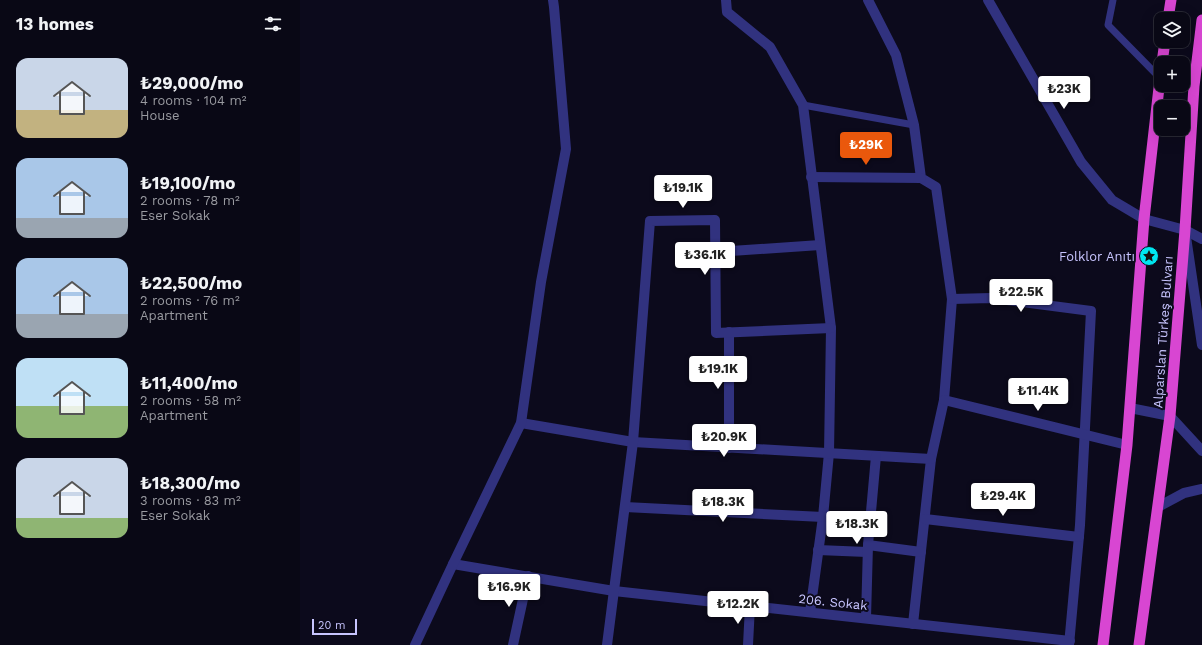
<!DOCTYPE html>
<html lang="en">
<head>
<meta charset="utf-8">
<style>
  body { margin:0; font-family:"Work Sans",sans-serif; background:#171622; color:#f1f3f6; height:100vh; display:flex; flex-direction:column; font-size:15px; white-space:nowrap }
  * { box-sizing:border-box; margin:0 }
  p { font-size:13px; color:#999aa0 }
  .icon { flex:none; width:22px; height:22px; fill:none; stroke:currentColor; stroke-width:2; stroke-linecap:round; stroke-linejoin:round }
  .map { position:relative; flex:1; overflow:hidden }
  .details { display:flex; flex-direction:column; background:#090815; width:300px }
  .details>* { flex:none }
  .tools { position:absolute; left:854px; top:12px; display:grid; gap:8px }
  .tools a { display:grid; place-items:center; width:36px; height:36px; border-radius:8px; background:#090815; box-shadow:0 4px 16px #0002,0 0 0 1px #292934; font-size:20px }
  .scale { position:absolute; left:12px; bottom:10px; width:45px; box-sizing:border-box; padding-left:4px; border:2px solid #c8c5ff; border-top:0; font-size:11px; line-height:14px; white-space:nowrap; color:#c8c5ff; -webkit-text-stroke:3px #0c0a1c; paint-order:stroke }
  .price { position:absolute; translate:-50% -34px; padding:0 9px; border-radius:4px; background:#fff; color:#222; font-size:13px; line-height:26px; filter:drop-shadow(0 1px 2px #0008) }
  .price::after { content:''; position:absolute; left:50%; top:24px; width:12px; height:9px; margin-left:-6px; background:inherit; clip-path:polygon(0 0,100% 0,50% 100%) }
  .price.current { background:#ea580c; color:#fff }
  ul { padding:0; list-style:none }
  li { display:flex; align-items:center; gap:12px; height:100px; padding:0 16px }
  li span { display:grid; place-items:center; flex:none; width:112px; height:80px; border-radius:12px; color:#555 }
  li>.icon { margin-inline-start:auto }
  span .icon { width:48px; height:48px; fill:#fffc; stroke-width:1 }
  li b { font-size:17px }
  h2 { display:flex; justify-content:space-between; align-items:center; height:48px; padding:0 16px; font-size:17px }
  main { display:flex; flex:1; min-height:0 }
  .map>svg:first-child { display:block }
  .lines { fill:none; stroke-linecap:round; stroke-linejoin:round }
  .service { stroke:#31327f; stroke-width:7 }
  .minor { stroke:#31327f; stroke-width:10 }
  .tertiary { stroke:#31327f; stroke-width:10 }
  .trunk { stroke:#d846d2; stroke-width:11 }
  .labels { text-anchor:middle; dominant-baseline:central; stroke-width:4; stroke-linejoin:round; paint-order:stroke }
  .poi-label { font-size:13px; fill:#c8c5ff; stroke:#0c0a1c; text-anchor:end }
  .street-label { font-size:13px; fill:#c8c5ff; stroke:#0c0a1c }
</style>
</head>
<body>
<main>
<section class="details">
<h2>13 homes<svg class="icon" aria-label="filters" viewBox="0 0 24 24"><path d="M4 7h16M4 17h16"/><circle cx="9" cy="7" r="2"/><circle cx="15" cy="17" r="2"/></svg></h2>
<ul>
<li><span style="background:linear-gradient(#c9d6e8 65%,#c2b280 0)"><svg class="icon" aria-label="home" viewBox="0 0 24 24"><path d="M3 11l9-7 9 7M6 9v11h12V9"/></svg></span><div><b>₺29,000/mo</b><p>4 rooms · 104 m²</p><p>House</p></div></li>
<li><span style="background:linear-gradient(#a9c7e8 75%,#9aa5b1 0)"><svg class="icon" aria-label="home" viewBox="0 0 24 24"><path d="M3 11l9-7 9 7M6 9v11h12V9"/></svg></span><div><b>₺19,100/mo</b><p>2 rooms · 78 m²</p><p>Eser Sokak</p></div></li>
<li><span style="background:linear-gradient(#a9c7e8 70%,#9aa5b1 0)"><svg class="icon" aria-label="home" viewBox="0 0 24 24"><path d="M3 11l9-7 9 7M6 9v11h12V9"/></svg></span><div><b>₺22,500/mo</b><p>2 rooms · 76 m²</p><p>Apartment</p></div></li>
<li><span style="background:linear-gradient(#bfe0f5 60%,#8fb573 0)"><svg class="icon" aria-label="home" viewBox="0 0 24 24"><path d="M3 11l9-7 9 7M6 9v11h12V9"/></svg></span><div><b>₺11,400/mo</b><p>2 rooms · 58 m²</p><p>Apartment</p></div></li>
<li><span style="background:linear-gradient(#c9d6e8 75%,#8fb573 0)"><svg class="icon" aria-label="home" viewBox="0 0 24 24"><path d="M3 11l9-7 9 7M6 9v11h12V9"/></svg></span><div><b>₺18,300/mo</b><p>3 rooms · 83 m²</p><p>Eser Sokak</p></div></li>
</ul>
</section>
<div class="map">
<svg width="902" height="645" viewBox="0 0 902 645">
  <rect width="100%" height="100%" fill="#0c0a1c"/>
  <g class="lines">
    <g class="service">
      <path d="M 813,0 L 808,25 L 860,78"/>
      <path d="M 503,105 L 614,125"/>
    </g>
    <g class="minor">
      <path d="M 426,0 L 427,12 L 470,47 L 503,105 L 531,328 L 529,453 L 523,517 L 510,612"/>
      <path d="M 568,0 L 596,55 L 614,125 L 621,178 L 636,187 L 652,299 L 644,400 L 631,459 L 613,624"/>
      <path d="M 511,177 L 621,178"/>
      <path d="M 844,219 L 885,230 L 902,345"/>
      <path d="M 885,230 L 902,239"/>
      <path d="M 416,252 L 520,245"/>
      <path d="M 652,299 L 691,298 L 791,311 L 780,525 L 769,645"/>
      <path d="M 429,332 L 429,448"/>
      <path d="M 644,400 L 827,445"/>
      <path d="M 830,408 L 870,416 L 902,451"/>
      <path d="M 221,423 L 333,442 L 631,459"/>
      <path d="M 325,507 L 523,517"/>
      <path d="M 858,507 L 884,493 L 902,489"/>
      <path d="M 625,519 L 779,537"/>
      <path d="M 568,545 L 576,456"/>
      <path d="M 518,550 L 567,552"/>
      <path d="M 153,564 L 314,591 L 770,641"/>
      <path d="M 566,618 L 568,545 L 621,552"/>
      <path d="M 115,645 L 153,564 L 221,423 L 241,282 L 266,149 L 254,7 L 253,0"/>
      <path d="M 213,645 L 228,576"/>
      <path d="M 307,645 L 333,442 L 350,221 L 415,220 L 416,333 L 531,328"/>
      <path d="M 448,645 L 450,606"/>
    </g>
    <path class="tertiary" d="M 688,0 L 781,162 L 812,200 L 844,219"/>
    <g class="trunk">
      <path d="M 868,19 L 871,0"/>
      <path d="M 862,63 L 865,41"/>
      <path d="M 803,645 L 827,445 L 844,219 L 861,70"/>
      <path d="M 839,645 L 870,416 L 885,230 L 894,86 L 902,20"/>
    </g>
  </g>
  <defs>
    <symbol id="sight-disc" viewBox="-11 -11 22 22"><circle r="9.5" fill="#00e6f0" stroke="#0c0a1c"/><path d="M0-6L1.8-2.2L6-1.7L2.9 1.2L3.7 5.4L0 3.3L-3.7 5.4L-2.9 1.2L-6-1.7L-1.8-2.2Z" fill="#111"/></symbol>
  </defs>
  <g fill-rule="evenodd">
    <use href="#sight-disc" x="838" y="245" width="22" height="22"/>
  </g>
  <g class="labels">
    <g class="poi-label">
      <text x="835" y="256">Folklor Anıtı</text>
    </g>
    <g class="street-label">
      <text transform="translate(863 332) rotate(-86)">Alparslan Türkeş Bulvarı</text>
      <text transform="translate(533 602) rotate(6)">206. Sokak</text>
    </g>
  </g>
</svg>
<div class="tools">
<a><svg class="icon" aria-label="layers" viewBox="0 0 24 24"><path d="M12 4l9 5-9 5-9-5zM3 14l9 5 9-5"/></svg></a>
<a>+</a>
<a>−</a>
</div>
<div class="scale">20 m</div>
<b class="price" style="left:764px;top:110px">₺23K</b>
<b class="price current" style="left:566px;top:166px">₺29K</b>
<b class="price" style="left:383px;top:209px">₺19.1K</b>
<b class="price" style="left:405px;top:276px">₺36.1K</b>
<b class="price" style="left:721px;top:313px">₺22.5K</b>
<b class="price" style="left:418px;top:390px">₺19.1K</b>
<b class="price" style="left:738px;top:412px">₺11.4K</b>
<b class="price" style="left:424px;top:458px">₺20.9K</b>
<b class="price" style="left:703px;top:517px">₺29.4K</b>
<b class="price" style="left:423px;top:523px">₺18.3K</b>
<b class="price" style="left:557px;top:545px">₺18.3K</b>
<b class="price" style="left:209px;top:608px">₺16.9K</b>
<b class="price" style="left:438px;top:625px">₺12.2K</b>
</div>
</main>
</body>
</html>
